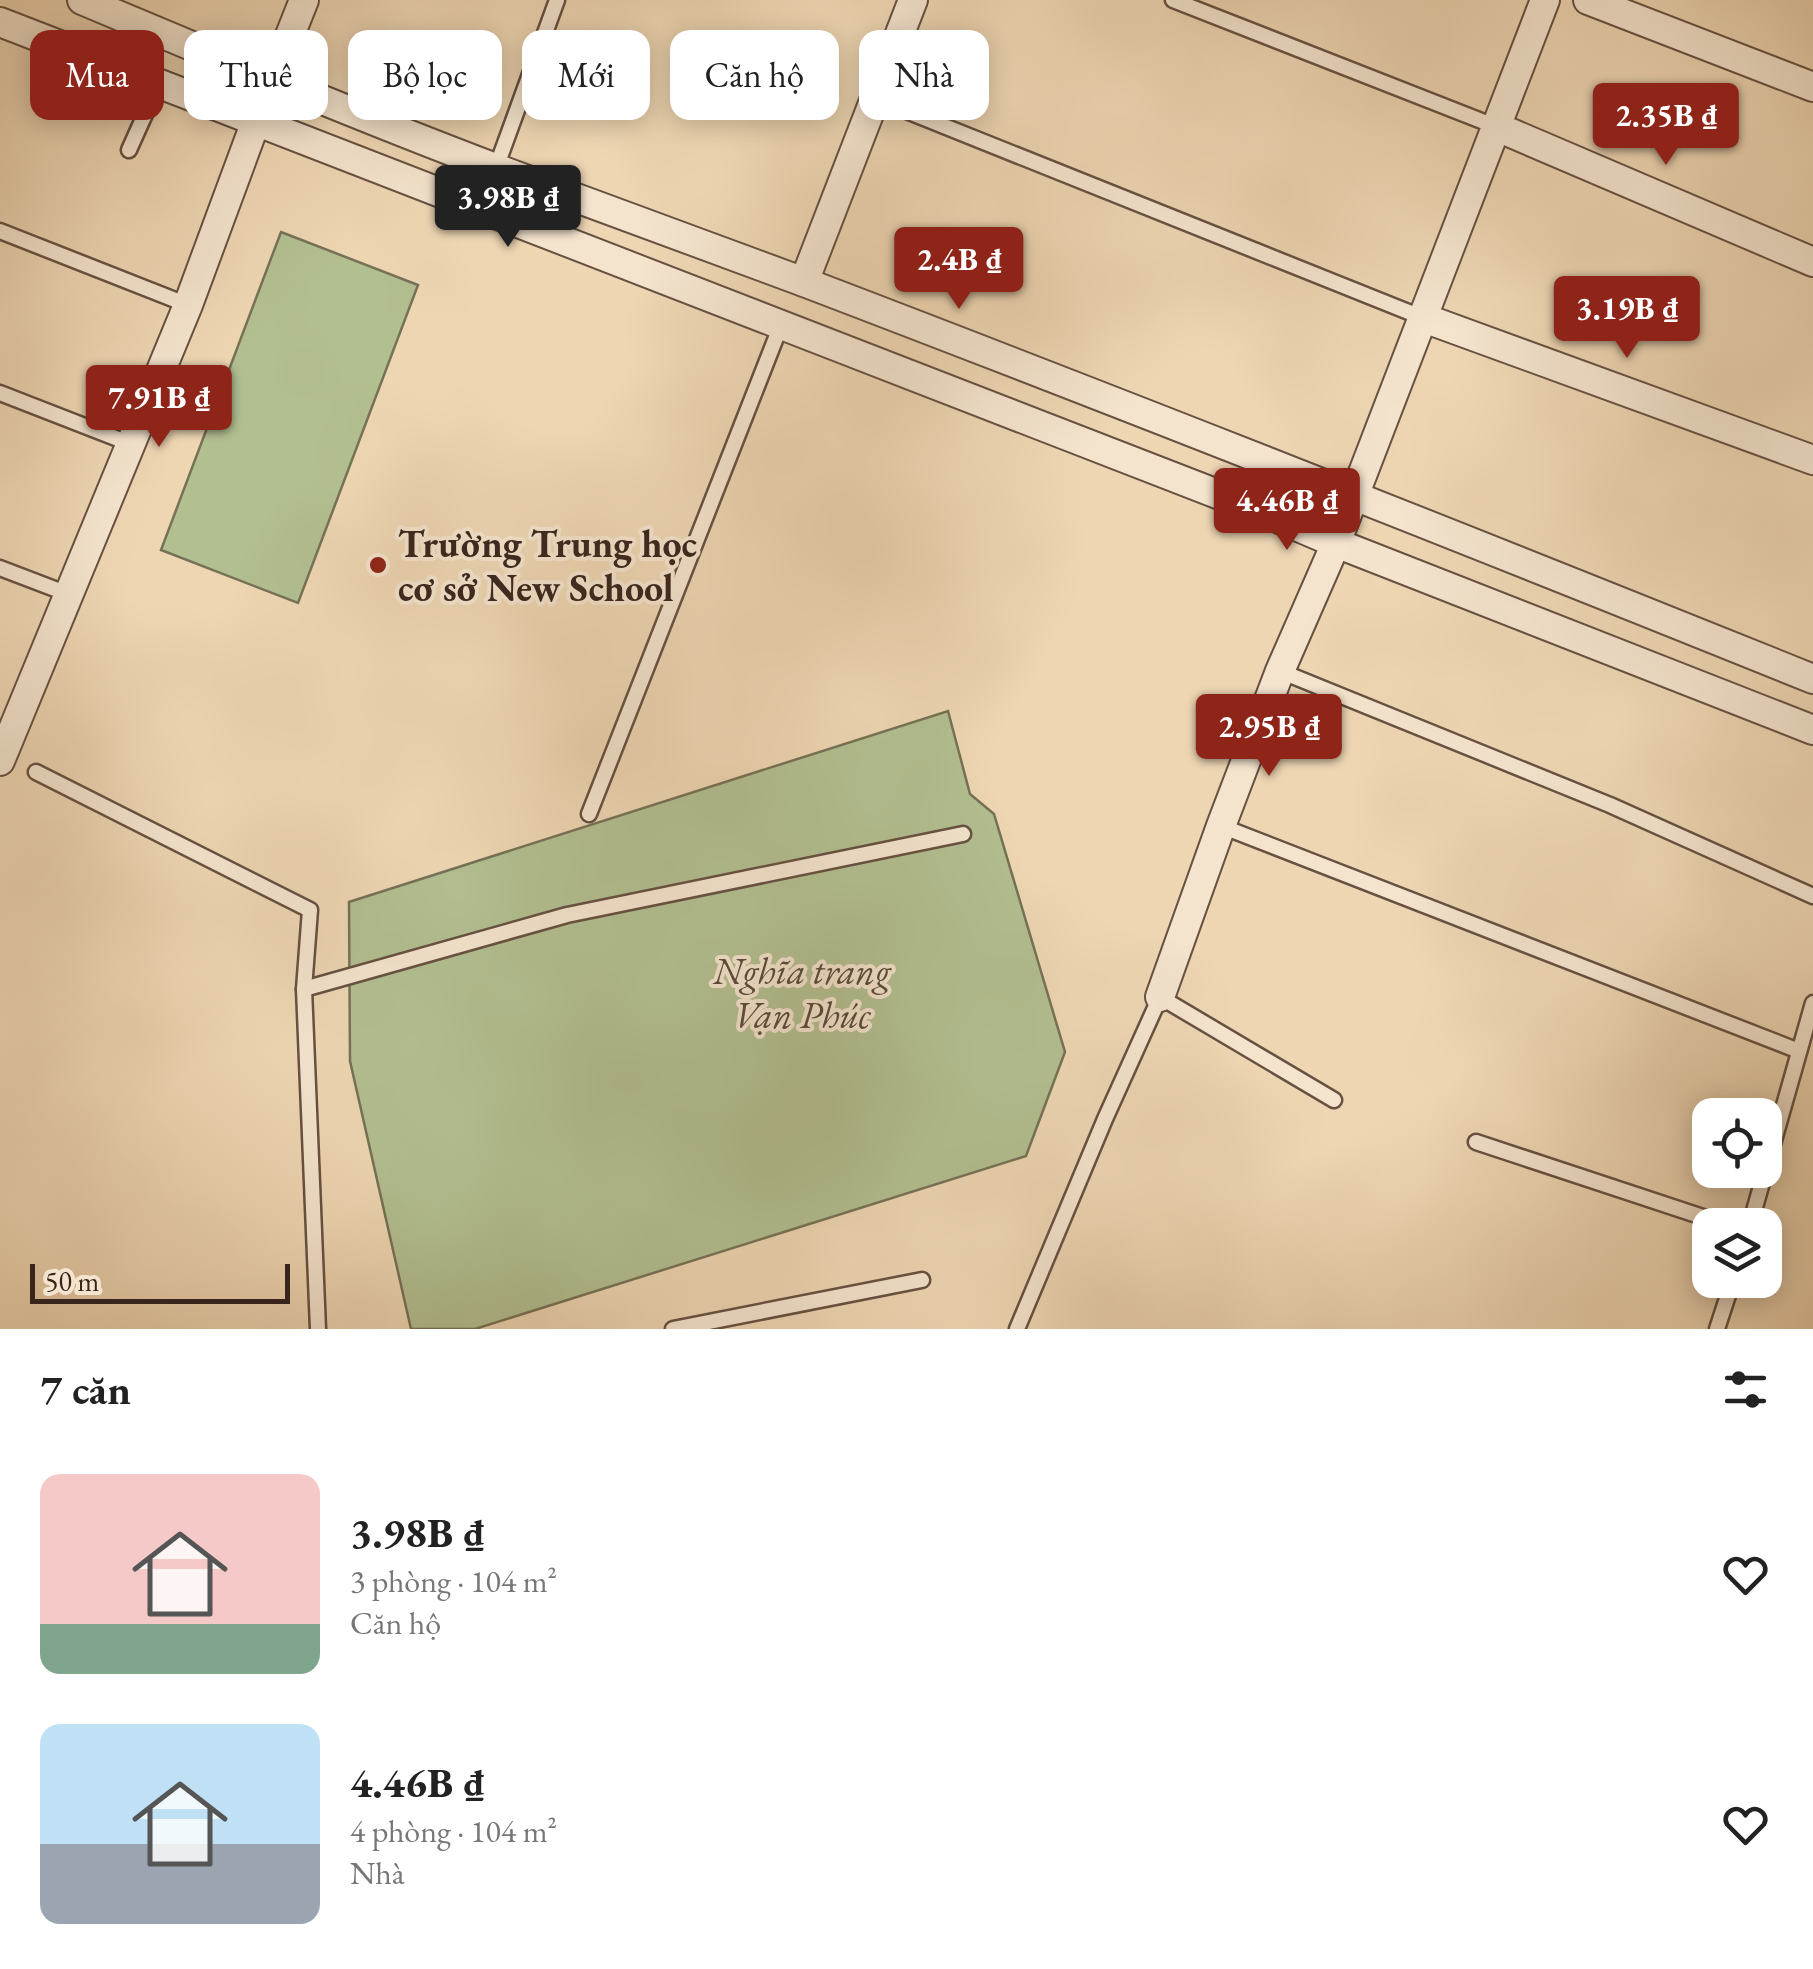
<!DOCTYPE html>
<html lang="vi">
<head>
<meta charset="utf-8">
<style>
  body { margin:0; font-family:"EB Garamond",serif; background:#f2f2f2; color:#222; height:100vh; display:flex; flex-direction:column; font-size:38px; white-space:nowrap }
  * { box-sizing:border-box; margin:0 }
  p { font-size:32px; color:#767676 }
  .icon { flex:none; width:55px; height:55px; fill:none; stroke:currentColor; stroke-width:2; stroke-linecap:round; stroke-linejoin:round }
  .map { position:relative; height:1329px; overflow:hidden }
  .details { display:flex; flex-direction:column; background:#fff; flex:1 }
  .details>* { flex:none }
  .hud { position:absolute; left:30px; top:30px; width:1000px; height:90px; display:flex; gap:20px }
  .fabs { position:absolute; left:1692px; top:1098px; display:grid; gap:20px }
  .fabs a { display:grid; place-items:center; width:90px; height:90px; border-radius:20px; background:#fff; box-shadow:0 5px 25px #0003; font-size:50px }
  .scale { position:absolute; left:30px; bottom:25px; width:260px; box-sizing:border-box; padding-left:10px; border:5px solid #3a251d; border-top:0; font-size:28px; line-height:35px; white-space:nowrap; color:#3a251d; -webkit-text-stroke:8px #f4e4ce; paint-order:stroke }
  .price { position:absolute; translate:-50% -85px; padding:0 22px; border-radius:10px; background:#8f2418; color:#fff; font-size:32px; line-height:65px; filter:drop-shadow(0 2px 5px #0008) }
  .price::after { content:''; position:absolute; left:50%; top:60px; width:30px; height:22px; margin-left:-15px; background:inherit; clip-path:polygon(0 0,100% 0,50% 100%) }
  .price.on { background:#222; color:#fff }
  ul { padding:0; list-style:none }
  li { display:flex; align-items:center; gap:30px; height:250px; padding:0 40px }
  li span { display:grid; place-items:center; flex:none; width:280px; height:200px; border-radius:20px; color:#555 }
  li>.icon { margin-inline-start:auto }
  span .icon { width:120px; height:120px; fill:#fffc; stroke-width:1 }
  li b { font-size:42px }
  h2 { display:flex; justify-content:space-between; align-items:center; height:120px; padding:0 40px; font-size:42px }
  .pill { padding:0 35px; border-radius:20px; background:#fff; box-shadow:0 5px 25px #0003; font-size:35px; line-height:90px }
  .pill.on { background:#8f2418; color:#fff }
  .map>svg:first-child { display:block }
  .green { fill:#b2bf91; stroke:#767257; stroke-width:2.5 }
  .lines { fill:none; stroke-linecap:round; stroke-linejoin:round }
  .service-casing { stroke:#675142; stroke-width:19 }
  .minor-casing { stroke:#675142; stroke-width:32 }
  .service { stroke:#f4e4ce; stroke-width:14 }
  .minor { stroke:#f4e4ce; stroke-width:28 }
  .poi-dot { fill:#8f2418; stroke:#f4e4ce; stroke-width:4 }
  .labels { text-anchor:middle; dominant-baseline:central; stroke-width:8; stroke-linejoin:round; paint-order:stroke }
  .poi-label { font-size:38px; font-weight:bold; fill:#3a251d; stroke:#f4e4ce; text-anchor:start }
  .park-label { font-size:38px; font-style:italic; fill:#584c3a; stroke:#f4e4ce }
</style>
</head>
<body>
<div class="map">
<svg width="1813" height="1329" viewBox="0 0 1813 1329">
  <rect width="100%" height="100%" fill="#eed6b3"/>
  <filter id="stains"><feTurbulence type="fractalNoise" baseFrequency=".002" numOctaves="4"/><feColorMatrix values="0 0 0 0 .2 0 0 0 0 .09 0 0 0 0 .02 0 0 0 .5 -.17"/></filter>
  <radialGradient id="worn" r=".72"><stop offset=".6" stop-color="#630" stop-opacity="0"/><stop offset="1" stop-color="#630" stop-opacity=".3"/></radialGradient>
  <g class="green">
    <path d="M 281,232 L 418,285 L 298,603 L 161,550 Z"/>
    <path d="M 948,711 L 970,794 L 994,814 L 1065,1052 L 1026,1156 L 475,1329 L 411,1329 L 350,1061 L 349,902 Z"/>
  </g>
  <g class="lines">
    <defs>
      <g id="service">
        <path d="M 1173,0 L 1497,127"/>
        <path d="M 874,98 L 1421,317"/>
        <path d="M 129,150 L 159,83"/>
        <path d="M 496,168 L 557,0"/>
        <path d="M 0,231 L 188,305"/>
        <path d="M 0,393 L 131,444"/>
        <path d="M 0,568 L 68,594"/>
        <path d="M 1280,671 L 1610,805 L 1813,896"/>
        <path d="M 36,772 L 310,910 L 304,989 L 318,1329"/>
        <path d="M 589,814 L 781,325"/>
        <path d="M 1221,826 L 1799,1051"/>
        <path d="M 304,989 L 567,915 L 963,834"/>
        <path d="M 1476,1142 L 1727,1225"/>
        <path d="M 1750,1225 L 1813,1003"/>
        <path d="M 673,1329 L 922,1280"/>
        <path d="M 1017,1329 L 1105,1119 L 1160,997 L 1334,1100"/>
        <path d="M 1717,1329 L 1733,1280"/>
      </g>
      <g id="minor">
        <path d="M 82,0 C 220,58 358,116 498,169 C 600,207 703,244 804,282 C 1142,411 1478,544 1813,679"/>
        <path d="M 1588,0 L 1813,87"/>
        <path d="M 0,22 L 1256,509 L 1336,543 L 1813,730"/>
        <path d="M 1497,127 L 1813,262"/>
        <path d="M 804,282 L 913,0"/>
        <path d="M 1421,317 L 1813,460"/>
        <path d="M 0,761 L 188,305 L 256,121 L 304,0"/>
        <path d="M 1160,997 L 1221,826 L 1280,671 L 1336,543 L 1545,0"/>
      </g>
    </defs>
    <use href="#service" class="service-casing"/>
    <use href="#minor" class="minor-casing"/>
    <use href="#service" class="service"/>
    <use href="#minor" class="minor"/>
  </g>
  <circle class="poi-dot" cx="378" cy="565" r="10"/>
  <g class="labels">
    <g class="poi-label">
      <text x="398" y="543">Trường Trung học<tspan x="398" dy="44">cơ sở New School</tspan></text>
    </g>
    <g class="park-label">
      <text x="802" y="970">Nghĩa trang<tspan x="802" dy="44">Vạn Phúc</tspan></text>
    </g>
  </g>
  <rect width="100%" height="100%" filter="url(#stains)"/>
  <rect width="100%" height="100%" fill="url(#worn)"/>
</svg>
<div class="fabs">
<a><svg class="icon" aria-label="locate" viewBox="0 0 24 24"><circle cx="12" cy="12" r="6"/><path d="M12 2v4M12 18v4M2 12h4M18 12h4"/></svg></a>
<a><svg class="icon" aria-label="layers" viewBox="0 0 24 24"><path d="M12 4l9 5-9 5-9-5zM3 14l9 5 9-5"/></svg></a>
</div>
<div class="scale">50 m</div>
<b class="price" style="left:1666px;top:168px">2.35B ₫</b>
<b class="price on" style="left:508px;top:250px">3.98B ₫</b>
<b class="price" style="left:959px;top:312px">2.4B ₫</b>
<b class="price" style="left:1627px;top:361px">3.19B ₫</b>
<b class="price" style="left:159px;top:450px">7.91B ₫</b>
<b class="price" style="left:1287px;top:553px">4.46B ₫</b>
<b class="price" style="left:1269px;top:779px">2.95B ₫</b>
<div class="hud">
<a class="pill on">Mua</a>
<a class="pill">Thuê</a>
<a class="pill">Bộ lọc</a>
<a class="pill">Mới</a>
<a class="pill">Căn hộ</a>
<a class="pill">Nhà</a>
</div>
</div>
<section class="details">
<h2>7 căn<svg class="icon" aria-label="filters" viewBox="0 0 24 24"><path d="M4 7h16M4 17h16"/><circle cx="9" cy="7" r="2"/><circle cx="15" cy="17" r="2"/></svg></h2>
<ul>
<li><span style="background:linear-gradient(#f6c9c9 75%,#7fa58c 0)"><svg class="icon" aria-label="home" viewBox="0 0 24 24"><path d="M3 11l9-7 9 7M6 9v11h12V9"/></svg></span><div><b>3.98B ₫</b><p>3 phòng · 104 m²</p><p>Căn hộ</p></div><svg class="icon" aria-label="heart" viewBox="0 0 24 24"><path d="M12 20l-8-8c-3-5 5-10 8-4 3-6 11-1 8 4z"/></svg></li>
<li><span style="background:linear-gradient(#bfe0f5 60%,#9aa5b1 0)"><svg class="icon" aria-label="home" viewBox="0 0 24 24"><path d="M3 11l9-7 9 7M6 9v11h12V9"/></svg></span><div><b>4.46B ₫</b><p>4 phòng · 104 m²</p><p>Nhà</p></div><svg class="icon" aria-label="heart" viewBox="0 0 24 24"><path d="M12 20l-8-8c-3-5 5-10 8-4 3-6 11-1 8 4z"/></svg></li>
</ul>
</section>
</body>
</html>
